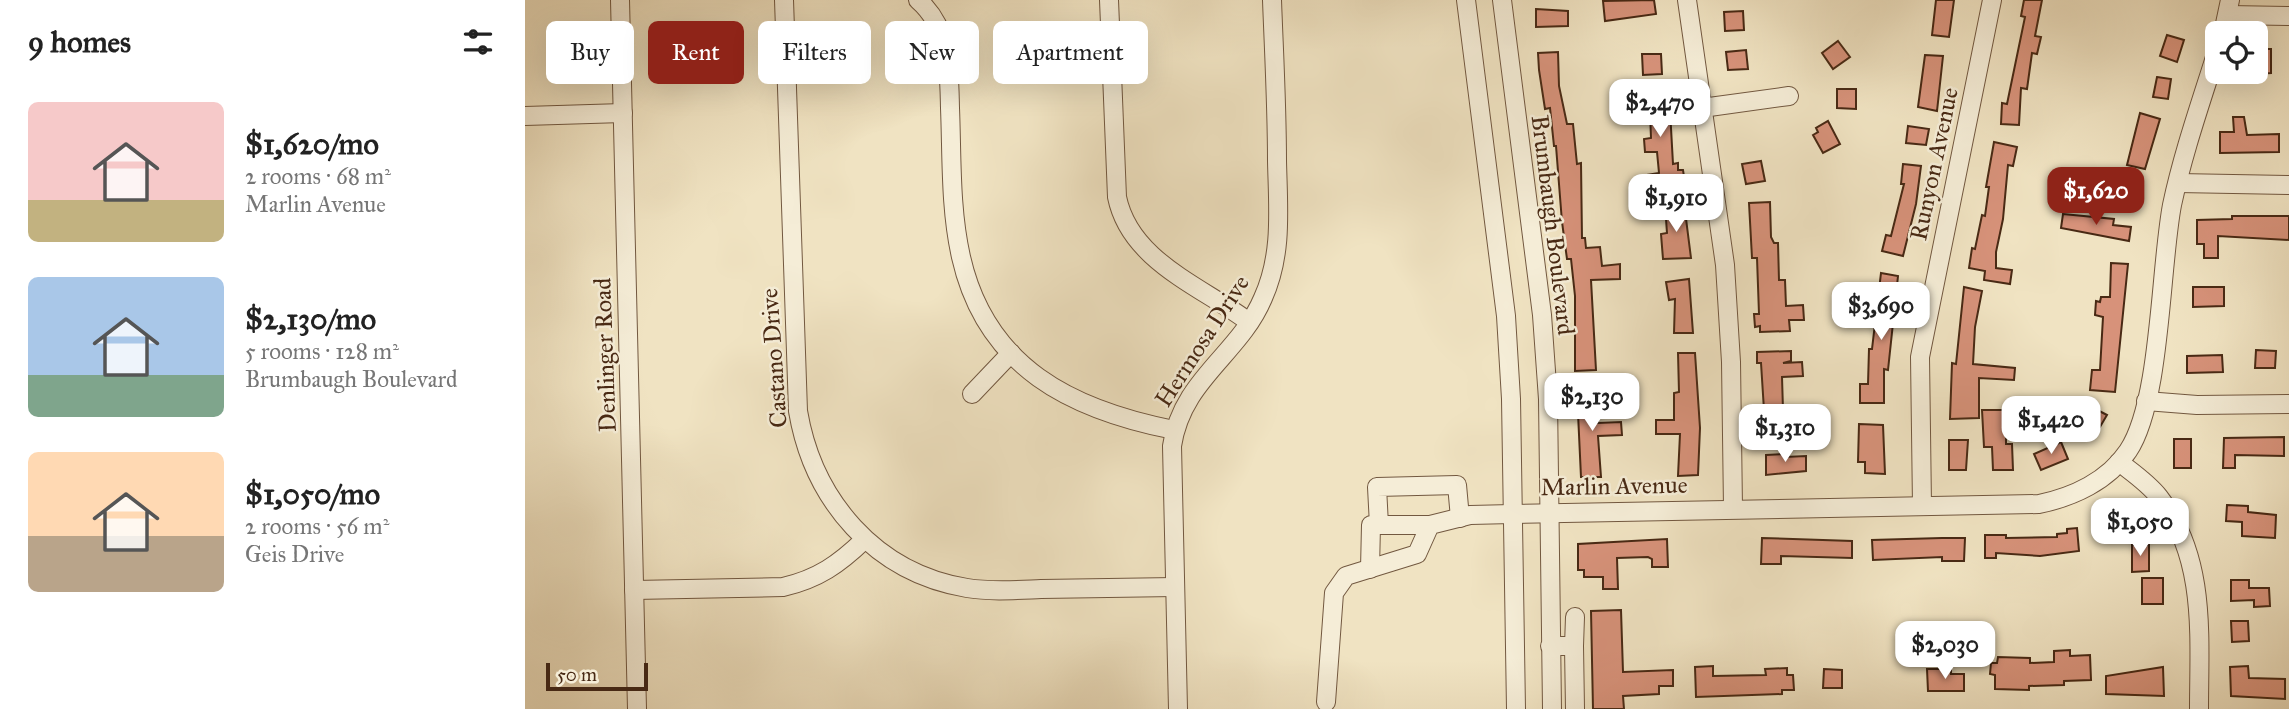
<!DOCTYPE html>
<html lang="en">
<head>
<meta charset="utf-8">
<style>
  body { margin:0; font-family:"IM FELL Great Primer",serif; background:#f2f2f2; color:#222; height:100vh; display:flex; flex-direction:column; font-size:26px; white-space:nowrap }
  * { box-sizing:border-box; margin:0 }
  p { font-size:23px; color:#767676 }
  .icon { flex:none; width:38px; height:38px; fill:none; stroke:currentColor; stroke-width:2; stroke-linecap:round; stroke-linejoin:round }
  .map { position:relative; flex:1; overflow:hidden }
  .details { display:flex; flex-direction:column; background:#fff; width:525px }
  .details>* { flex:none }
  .top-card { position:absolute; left:21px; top:21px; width:665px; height:63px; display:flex; gap:14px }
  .buttons { position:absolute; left:1680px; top:21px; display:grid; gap:14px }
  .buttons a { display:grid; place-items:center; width:63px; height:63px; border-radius:10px; background:#fff; box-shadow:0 7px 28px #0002; font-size:35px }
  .scale { position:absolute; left:21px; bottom:18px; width:102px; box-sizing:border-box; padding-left:7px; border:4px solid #482914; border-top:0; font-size:19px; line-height:24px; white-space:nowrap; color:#482914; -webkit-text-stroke:5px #f5edd7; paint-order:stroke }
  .price { position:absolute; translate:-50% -60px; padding:0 16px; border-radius:14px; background:#fff; color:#222; font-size:23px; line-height:46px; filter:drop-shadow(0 2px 4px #0008) }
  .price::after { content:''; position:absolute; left:50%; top:42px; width:21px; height:16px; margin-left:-10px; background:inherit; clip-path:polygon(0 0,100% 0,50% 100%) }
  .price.selected { background:#8f2418; color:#fff }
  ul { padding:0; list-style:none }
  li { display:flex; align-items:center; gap:21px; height:175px; padding:0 28px }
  li span { display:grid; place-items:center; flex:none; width:196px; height:140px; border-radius:10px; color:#555 }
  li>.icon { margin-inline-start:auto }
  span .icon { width:84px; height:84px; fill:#fffc; stroke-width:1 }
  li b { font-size:30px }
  h2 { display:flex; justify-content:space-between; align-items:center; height:84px; padding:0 28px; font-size:30px }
  .tag { padding:0 24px; border-radius:10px; background:#fff; box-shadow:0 7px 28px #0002; font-size:24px; line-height:63px }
  .tag.selected { background:#8f2418; color:#fff }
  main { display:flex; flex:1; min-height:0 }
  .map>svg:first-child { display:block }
  .building { fill:#d7927a; stroke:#482914; stroke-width:2 }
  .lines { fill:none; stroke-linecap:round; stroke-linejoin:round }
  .minor-casing { stroke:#725840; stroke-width:20 }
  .minor { stroke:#f5edd7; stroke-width:18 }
  .labels { text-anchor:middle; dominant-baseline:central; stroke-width:5; stroke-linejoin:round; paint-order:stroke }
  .street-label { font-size:24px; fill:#482914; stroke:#f5edd7 }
</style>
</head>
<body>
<main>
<section class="details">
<h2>9 homes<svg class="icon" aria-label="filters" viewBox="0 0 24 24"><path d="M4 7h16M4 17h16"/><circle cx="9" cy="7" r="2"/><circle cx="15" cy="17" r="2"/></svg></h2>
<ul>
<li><span style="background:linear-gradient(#f6c9c9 70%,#c2b280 0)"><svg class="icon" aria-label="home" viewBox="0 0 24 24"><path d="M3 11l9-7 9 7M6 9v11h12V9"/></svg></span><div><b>$1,620/mo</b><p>2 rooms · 68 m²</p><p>Marlin Avenue</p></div></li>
<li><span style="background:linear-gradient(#a9c7e8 70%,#7fa58c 0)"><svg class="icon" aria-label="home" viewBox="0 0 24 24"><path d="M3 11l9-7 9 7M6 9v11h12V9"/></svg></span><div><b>$2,130/mo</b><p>5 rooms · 128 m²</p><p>Brumbaugh Boulevard</p></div></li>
<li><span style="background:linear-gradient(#ffd9b3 60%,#b9a48a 0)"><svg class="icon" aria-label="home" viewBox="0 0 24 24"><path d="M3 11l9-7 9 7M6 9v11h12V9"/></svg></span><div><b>$1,050/mo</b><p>2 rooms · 56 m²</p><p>Geis Drive</p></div></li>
</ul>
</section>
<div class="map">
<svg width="1764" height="709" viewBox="0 0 1764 709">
  <rect width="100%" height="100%" fill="#f0e3c2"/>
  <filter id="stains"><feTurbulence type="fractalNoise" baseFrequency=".00286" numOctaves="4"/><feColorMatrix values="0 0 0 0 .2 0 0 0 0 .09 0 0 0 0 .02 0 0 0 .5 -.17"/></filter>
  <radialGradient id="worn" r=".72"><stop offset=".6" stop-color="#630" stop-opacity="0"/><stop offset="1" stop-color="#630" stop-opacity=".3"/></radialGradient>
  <g class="building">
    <path d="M 1129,0 L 1131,14 L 1080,21 L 1078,1 Z"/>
    <path d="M 1411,0 L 1429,0 L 1424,37 L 1407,35 Z"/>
    <path d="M 1499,0 L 1517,0 L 1510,36 L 1516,37 L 1512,54 L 1507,53 L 1502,89 L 1496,88 L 1494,125 L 1476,124 L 1477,103 L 1482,104 L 1500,17 L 1496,16 Z"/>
    <path d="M 1011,9 L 1043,11 L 1043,26 L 1011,27 Z"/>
    <path d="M 1218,11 L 1219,30 L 1200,31 L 1199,12 Z"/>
    <path d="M 1642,35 L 1659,40 L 1652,62 L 1635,56 Z"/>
    <path d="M 1313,41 L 1325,57 L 1308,69 L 1297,53 Z"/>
    <path d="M 1731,49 L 1746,49 L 1746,73 L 1731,74 Z"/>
    <path d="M 1221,50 L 1223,69 L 1203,70 L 1201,52 Z"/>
    <path d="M 1033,52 L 1034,86 L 1042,124 L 1048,124 L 1052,164 L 1056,163 L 1057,238 L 1060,238 L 1061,248 L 1075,247 L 1077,266 L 1095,264 L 1095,279 L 1066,280 L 1071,370 L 1050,371 L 1050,296 L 1046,259 L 1042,259 L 1037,222 L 1031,146 L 1029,146 L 1025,108 L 1020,109 L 1014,70 L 1013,53 Z"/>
    <path d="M 1117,54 L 1136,54 L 1137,74 L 1118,75 Z"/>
    <path d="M 1400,55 L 1418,56 L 1412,111 L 1393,107 Z"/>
    <path d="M 1632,77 L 1646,79 L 1643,99 L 1628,97 Z"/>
    <path d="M 1312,89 L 1331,89 L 1331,109 L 1312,108 Z"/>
    <path d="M 1144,92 L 1148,164 L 1153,163 L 1153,170 L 1158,170 L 1160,183 L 1123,187 L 1121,175 L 1134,173 L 1132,152 L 1120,152 L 1119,139 L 1126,138 L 1125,112 L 1113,113 L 1111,96 Z"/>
    <path d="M 1615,113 L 1635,119 L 1620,169 L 1602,165 Z"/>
    <path d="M 1708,117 L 1719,117 L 1722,135 L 1754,134 L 1754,152 L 1695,153 L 1695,132 L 1709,132 Z"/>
    <path d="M 1303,121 L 1315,144 L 1298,153 L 1288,135 L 1293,132 L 1291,128 Z"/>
    <path d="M 1383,126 L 1404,129 L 1401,145 L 1381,143 Z"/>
    <path d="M 1469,142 L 1492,147 L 1488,166 L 1483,165 L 1478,219 L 1471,252 L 1471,268 L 1487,270 L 1485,284 L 1459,280 L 1460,271 L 1444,268 L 1447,248 L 1450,249 L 1457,215 L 1460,216 L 1464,187 L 1461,187 Z"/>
    <path d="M 1236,161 L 1240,181 L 1221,184 L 1217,164 Z"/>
    <path d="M 1378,164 L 1396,166 L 1391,204 L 1378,256 L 1357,251 L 1361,235 L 1366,236 L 1379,184 L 1376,184 Z"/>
    <path d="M 1597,184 L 1615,186 L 1613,206 L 1595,204 Z"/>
    <path d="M 1245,202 L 1246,237 L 1249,243 L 1253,243 L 1254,280 L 1260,280 L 1261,306 L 1278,305 L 1279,320 L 1264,320 L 1265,331 L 1235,332 L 1235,326 L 1230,327 L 1229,314 L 1234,314 L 1232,258 L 1227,258 L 1224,203 Z"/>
    <path d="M 1159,203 L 1166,258 L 1138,259 L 1136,234 L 1142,233 L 1140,205 Z"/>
    <path d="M 1538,214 L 1589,219 L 1588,225 L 1606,227 L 1604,241 L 1536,228 Z"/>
    <path d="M 1707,216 L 1764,216 L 1764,240 L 1693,236 L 1693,258 L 1679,258 L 1679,244 L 1672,244 L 1672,220 L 1707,219 Z"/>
    <path d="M 1586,263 L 1603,264 L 1590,392 L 1565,390 L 1567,370 L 1575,370 L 1578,317 L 1570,315 L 1571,301 L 1575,302 L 1576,297 L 1585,297 Z"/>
    <path d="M 1356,273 L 1373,276 L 1363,370 L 1359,369 L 1359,403 L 1335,403 L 1335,384 L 1343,384 L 1344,349 L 1347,349 Z"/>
    <path d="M 1164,279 L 1168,333 L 1149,333 L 1150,299 L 1144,300 L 1141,282 Z"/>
    <path d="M 1439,287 L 1457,291 L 1450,327 L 1448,364 L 1490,368 L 1489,380 L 1454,378 L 1454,418 L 1425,419 L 1427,363 L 1431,364 Z"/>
    <path d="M 1668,287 L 1699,287 L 1699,306 L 1668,307 Z"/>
    <path d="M 1731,350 L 1751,351 L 1750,368 L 1730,368 Z"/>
    <path d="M 1266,351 L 1266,361 L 1258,363 L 1277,362 L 1278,376 L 1257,377 L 1258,410 L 1239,410 L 1236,363 L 1232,363 L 1232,352 Z"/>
    <path d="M 1153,353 L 1170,353 L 1175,428 L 1173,475 L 1153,476 L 1155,434 L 1131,434 L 1131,420 L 1149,420 L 1149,393 L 1154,392 Z"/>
    <path d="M 1697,355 L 1698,372 L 1662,373 L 1662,356 Z"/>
    <path d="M 1072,391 L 1073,423 L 1096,422 L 1097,435 L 1073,436 L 1076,477 L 1056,477 L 1052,392 Z"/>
    <path d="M 1559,403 L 1582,415 L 1572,432 L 1550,421 Z"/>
    <path d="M 1457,410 L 1481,410 L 1481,444 L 1487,444 L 1488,470 L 1468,470 L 1467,447 L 1459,447 Z"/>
    <path d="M 1334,424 L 1358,425 L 1360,474 L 1340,473 L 1340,462 L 1333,462 Z"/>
    <path d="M 1759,437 L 1759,456 L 1710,455 L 1710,468 L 1698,468 L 1699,438 Z"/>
    <rect x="1649" y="439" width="17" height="29"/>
    <path d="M 1424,440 L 1443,440 L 1441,470 L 1424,470 Z"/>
    <path d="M 1536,442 L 1543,459 L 1516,470 L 1509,454 Z"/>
    <path d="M 1260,454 L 1260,457 L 1281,456 L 1281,471 L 1241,475 L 1241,455 Z"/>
    <path d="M 1702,505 L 1723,506 L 1723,512 L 1751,515 L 1750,538 L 1717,536 L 1717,522 L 1701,521 Z"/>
    <path d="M 1552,528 L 1554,551 L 1515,556 L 1471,553 L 1471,558 L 1460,558 L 1460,535 L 1481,535 L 1481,538 L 1532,537 L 1532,534 L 1542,533 L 1542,529 Z"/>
    <path d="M 1237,538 L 1327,541 L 1327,558 L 1256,556 L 1256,564 L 1236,564 Z"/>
    <path d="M 1417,538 L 1440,538 L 1439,561 L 1417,561 L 1417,557 L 1348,560 L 1347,540 Z"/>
    <path d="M 1142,539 L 1143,567 L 1127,567 L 1127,559 L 1123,557 L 1092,558 L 1093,589 L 1078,589 L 1078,577 L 1059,577 L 1059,570 L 1053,570 L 1053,544 Z"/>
    <path d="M 1607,545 L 1624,545 L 1624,571 L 1607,572 Z"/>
    <rect x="1617" y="578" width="21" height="26"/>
    <path d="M 1706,580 L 1724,580 L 1724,588 L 1744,588 L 1745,606 L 1729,607 L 1729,600 L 1706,601 Z"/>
    <path d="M 1096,610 L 1098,672 L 1148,670 L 1148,686 L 1134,686 L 1134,694 L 1098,696 L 1099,709 L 1068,709 L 1066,611 Z"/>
    <path d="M 1706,621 L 1723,621 L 1724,641 L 1707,642 Z"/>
    <path d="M 1545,650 L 1545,656 L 1565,655 L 1566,680 L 1539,681 L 1539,685 L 1504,686 L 1504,690 L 1470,689 L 1470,675 L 1465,674 L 1466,663 L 1472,663 L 1473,657 L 1505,658 L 1505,663 L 1529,662 L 1529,651 Z"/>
    <path d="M 1188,666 L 1188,676 L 1241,675 L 1240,669 L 1262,668 L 1262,675 L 1268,675 L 1269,690 L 1257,690 L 1257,694 L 1171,697 L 1170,667 Z"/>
    <path d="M 1723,666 L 1724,678 L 1760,679 L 1760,699 L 1706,696 L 1705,667 Z"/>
    <path d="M 1638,667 L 1639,696 L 1581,694 L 1581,676 Z"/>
    <path d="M 1299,669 L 1317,670 L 1317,688 L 1298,688 Z"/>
    <path d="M 1402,669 L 1426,669 L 1426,674 L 1439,674 L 1439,691 L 1403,691 Z"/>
  </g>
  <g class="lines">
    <defs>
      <g id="minor">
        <path d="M 95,0 L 112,709"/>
        <path d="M 259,0 L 273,411 C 288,500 350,573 442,588 C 466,592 492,590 516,589 C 561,588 606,588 650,587"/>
        <path d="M 393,0 C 425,28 424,68 425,108 C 427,157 425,208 436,257 C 461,368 547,410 649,430"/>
        <path d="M 584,0 L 592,197 C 605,261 676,286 724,322"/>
        <path d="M 941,0 L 981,316 L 986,399 L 991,709"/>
        <path d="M 977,0 L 1017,315 L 1023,399 L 1027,709"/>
        <path d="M 1162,0 L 1200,265 L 1206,362 L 1208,508"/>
        <path d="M 1703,15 L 1764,16"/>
        <path d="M 1698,33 L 1705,0"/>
        <path d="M 1177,108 L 1264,96"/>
        <path d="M 0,116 L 98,113"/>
        <path d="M 1653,183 L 1764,185"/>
        <path d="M 447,394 L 486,353"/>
        <path d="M 1621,401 L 1672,405 L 1764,404"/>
        <path d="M 1594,462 C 1608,473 1623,483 1634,497 C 1682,558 1674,637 1674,709"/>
        <path d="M 1397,506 L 1395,357 L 1467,0"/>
        <path d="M 854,525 L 852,487 L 932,485 L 935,518"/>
        <path d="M 845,569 L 846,525 L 905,525"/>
        <path d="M 109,590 L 258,587 C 293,579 314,564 339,540"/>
        <path d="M 1025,646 L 1049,646 L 1050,709"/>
        <path d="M 1049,646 L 1050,617"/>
        <path d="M 801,702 L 809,593 L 821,576 L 892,554 L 905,525 L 945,515 L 987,514 L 1514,504 C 1548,497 1583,481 1603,451 C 1636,402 1635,268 1647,205 C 1658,153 1676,102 1692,51"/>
        <path d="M 653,709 L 647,446 C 657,379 714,355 738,298 C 758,254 753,208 752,161 C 752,107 749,54 747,0"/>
      </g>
    </defs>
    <use href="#minor" class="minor-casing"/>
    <use href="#minor" class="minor"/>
  </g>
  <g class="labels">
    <g class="street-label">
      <text transform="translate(1409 164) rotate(-78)">Runyon Avenue</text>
      <text transform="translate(1028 225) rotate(83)">Brumbaugh Boulevard</text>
      <text transform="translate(677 341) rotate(-57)">Hermosa Drive</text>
      <text transform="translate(80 355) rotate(-92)">Denlinger Road</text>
      <text transform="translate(249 358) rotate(-94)">Castano Drive</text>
      <text transform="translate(1089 486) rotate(-1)">Marlin Avenue</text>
    </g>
  </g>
  <rect width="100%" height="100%" filter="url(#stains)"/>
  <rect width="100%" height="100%" fill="url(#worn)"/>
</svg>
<div class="buttons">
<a><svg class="icon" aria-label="locate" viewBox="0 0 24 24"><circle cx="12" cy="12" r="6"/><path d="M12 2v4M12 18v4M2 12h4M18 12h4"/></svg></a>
</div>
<div class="scale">50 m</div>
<b class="price" style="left:1135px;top:139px">$2,470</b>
<b class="price selected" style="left:1571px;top:227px">$1,620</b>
<b class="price" style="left:1151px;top:234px">$1,910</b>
<b class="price" style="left:1356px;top:342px">$3,690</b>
<b class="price" style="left:1067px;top:433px">$2,130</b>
<b class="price" style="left:1526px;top:456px">$1,420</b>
<b class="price" style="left:1260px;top:464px">$1,310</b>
<b class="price" style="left:1615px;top:558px">$1,050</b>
<b class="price" style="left:1420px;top:681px">$2,030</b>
<div class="top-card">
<a class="tag">Buy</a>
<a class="tag selected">Rent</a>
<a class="tag">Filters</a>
<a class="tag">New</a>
<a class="tag">Apartment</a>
</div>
</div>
</main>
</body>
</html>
